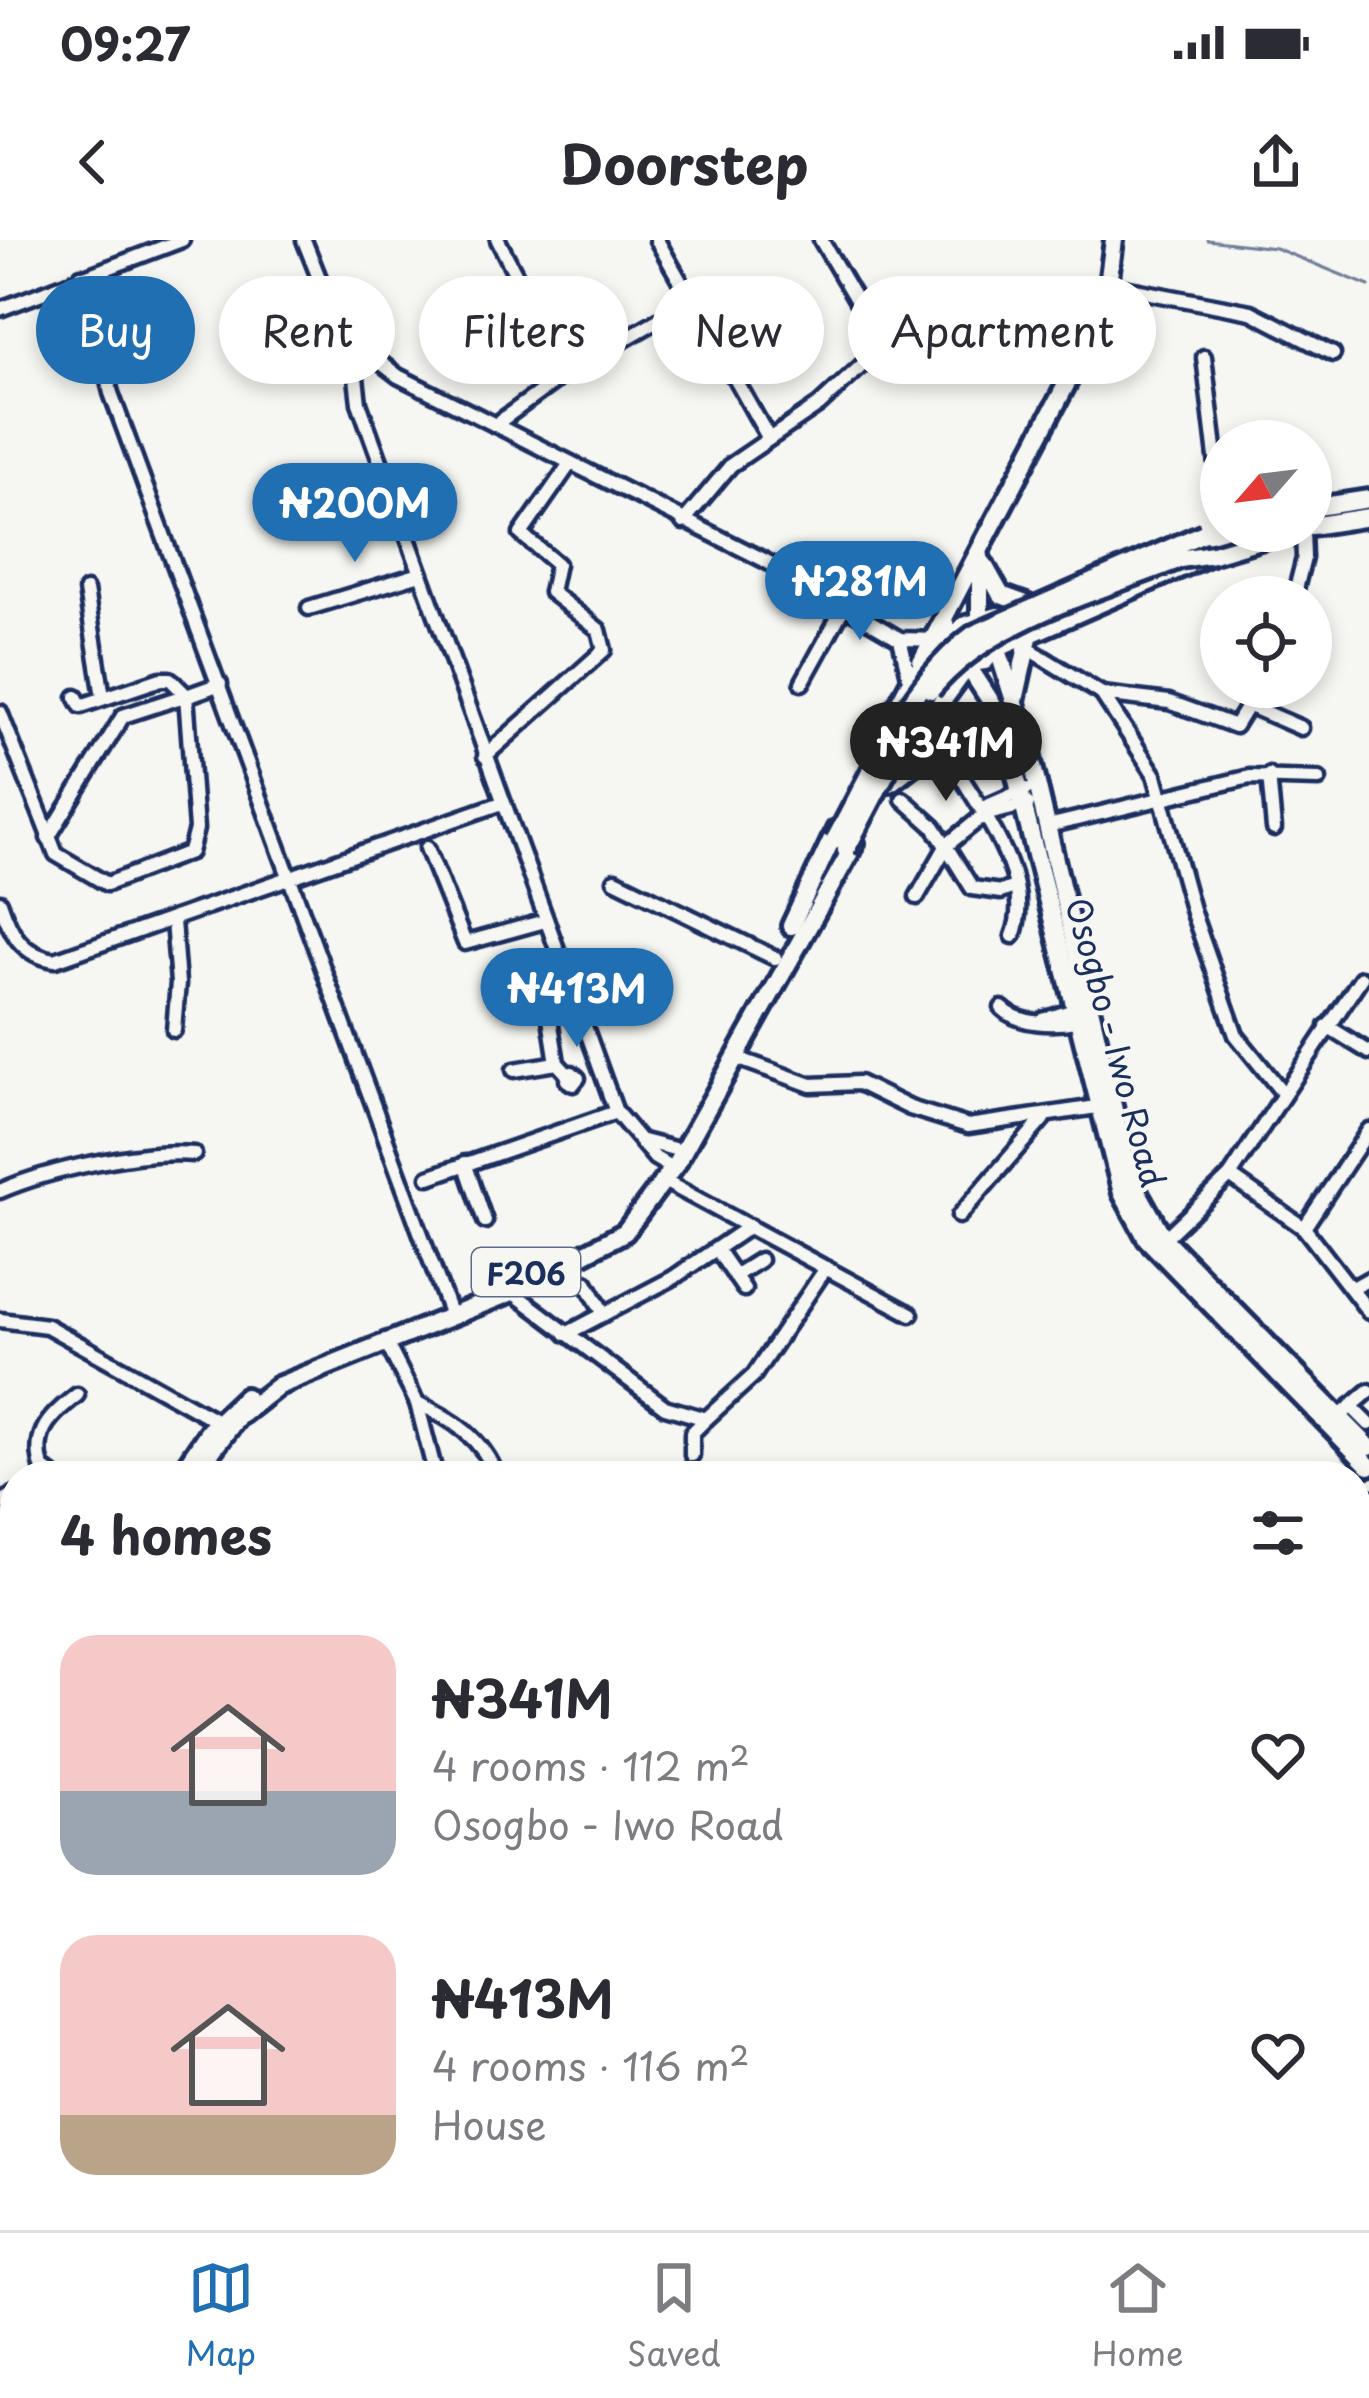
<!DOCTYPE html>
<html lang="en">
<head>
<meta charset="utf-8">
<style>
  body { margin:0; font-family:"Playpen Sans",sans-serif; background:#f7f7f7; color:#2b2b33; height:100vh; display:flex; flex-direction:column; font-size:45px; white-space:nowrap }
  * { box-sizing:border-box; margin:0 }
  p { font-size:39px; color:#7c7c81 }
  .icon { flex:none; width:66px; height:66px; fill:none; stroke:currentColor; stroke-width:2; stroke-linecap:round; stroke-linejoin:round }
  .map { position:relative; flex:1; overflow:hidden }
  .drawer { position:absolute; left:0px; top:1221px; width:1371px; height:771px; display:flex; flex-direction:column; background:#fff; border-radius:48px 48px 0 0; box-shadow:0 6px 18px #0003 }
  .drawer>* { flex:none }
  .guide { position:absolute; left:36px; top:36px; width:1299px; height:108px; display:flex; gap:24px }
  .needle { width:78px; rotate:242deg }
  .fabs { position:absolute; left:1200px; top:180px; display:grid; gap:24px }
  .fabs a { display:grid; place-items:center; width:132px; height:132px; border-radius:50%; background:#fff; box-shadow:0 6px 18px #0003; font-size:60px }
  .price { position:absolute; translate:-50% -102px; padding:0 27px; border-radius:42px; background:#1f6fb2; color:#fff; font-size:39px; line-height:78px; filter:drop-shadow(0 3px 6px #0008) }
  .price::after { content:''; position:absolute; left:50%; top:72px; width:36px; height:27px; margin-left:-18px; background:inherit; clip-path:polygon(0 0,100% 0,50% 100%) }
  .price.selected { background:#222; color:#fff }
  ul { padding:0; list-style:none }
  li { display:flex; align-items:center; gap:36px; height:300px; padding:0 60px }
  li span { display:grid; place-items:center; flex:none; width:336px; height:240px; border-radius:36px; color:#555 }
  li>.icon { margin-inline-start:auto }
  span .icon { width:144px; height:144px; fill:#fffc; stroke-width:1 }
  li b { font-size:51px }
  h2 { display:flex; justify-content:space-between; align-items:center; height:144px; padding:0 60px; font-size:51px }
  .chip { padding:0 42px; border-radius:54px; background:#fff; box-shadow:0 6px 18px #0003; font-size:42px; line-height:108px }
  .chip.selected { background:#1f6fb2; color:#fff }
  .status { display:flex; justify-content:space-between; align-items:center; height:84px; padding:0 60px; background:#fff; direction:ltr }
  .status svg { height:33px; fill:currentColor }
  header { display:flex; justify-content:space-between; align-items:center; height:156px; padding:0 60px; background:#fff; font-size:54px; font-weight:700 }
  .tab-bar { display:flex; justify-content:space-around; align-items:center; height:168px; border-top:3px solid #e1e1e2; background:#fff; font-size:33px; color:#7c7c81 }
  .tab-bar a { display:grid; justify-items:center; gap:6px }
  .tab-bar .selected { color:#1f6fb2 }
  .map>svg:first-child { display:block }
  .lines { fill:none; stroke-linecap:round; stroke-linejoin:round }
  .stream { stroke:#717e99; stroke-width:3 }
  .minor-casing { stroke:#1b2f5e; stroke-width:21 }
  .major-casing { stroke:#1b2f5e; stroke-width:26 }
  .highway-casing { stroke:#1b2f5e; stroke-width:27 }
  .minor { stroke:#f6f6f2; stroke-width:12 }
  .major { stroke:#f6f6f2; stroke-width:16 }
  .highway { stroke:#f6f6f2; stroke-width:18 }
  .major-bridge-casing { stroke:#1b2f5e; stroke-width:26; stroke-linecap:butt }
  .major-bridge { stroke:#f6f6f2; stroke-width:16 }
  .labels { text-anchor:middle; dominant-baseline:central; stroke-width:9; stroke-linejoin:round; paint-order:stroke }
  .shield { fill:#f6f6f2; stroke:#5d6b8a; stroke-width:3 }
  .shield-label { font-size:30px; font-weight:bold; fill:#1b2f5e }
  .street-label { font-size:33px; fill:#1b2f5e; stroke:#f6f6f2 }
</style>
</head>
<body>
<div class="status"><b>09:27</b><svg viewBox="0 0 49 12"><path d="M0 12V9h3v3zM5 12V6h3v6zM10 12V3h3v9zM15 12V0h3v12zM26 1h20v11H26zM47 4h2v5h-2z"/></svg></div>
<header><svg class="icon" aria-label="back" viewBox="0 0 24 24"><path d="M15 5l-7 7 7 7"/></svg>Doorstep<svg class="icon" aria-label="share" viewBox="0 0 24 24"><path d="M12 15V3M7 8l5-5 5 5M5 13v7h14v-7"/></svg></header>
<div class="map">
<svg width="1369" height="1990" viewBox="0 0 1369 1990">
  <rect width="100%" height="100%" fill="#f6f6f2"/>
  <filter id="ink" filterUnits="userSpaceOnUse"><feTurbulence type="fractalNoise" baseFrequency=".00833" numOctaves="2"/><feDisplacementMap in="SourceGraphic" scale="24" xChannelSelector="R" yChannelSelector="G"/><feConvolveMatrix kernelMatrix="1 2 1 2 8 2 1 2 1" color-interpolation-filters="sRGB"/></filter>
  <g filter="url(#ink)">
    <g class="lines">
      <path class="stream" d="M 1207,0 L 1275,8 L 1369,46"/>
      <defs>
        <g id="minor">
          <path d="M 304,0 L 340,91 L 398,136 L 764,320 L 900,399 L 940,400"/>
          <path d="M 498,0 L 566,133"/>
          <path d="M 657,0 L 768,197"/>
          <path d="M 81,36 L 111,153 L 450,1073"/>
          <path d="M 1108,45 L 1251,72 L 1333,114"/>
          <path d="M 0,69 L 182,0"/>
          <path d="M 352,104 L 359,163 L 616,872 L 655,918 L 672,928"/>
          <path d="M 1204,117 L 1221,259"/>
          <path d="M 495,185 L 566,133 L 691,61"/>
          <path d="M 683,282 L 731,225 L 819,165 L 870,118 L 872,87 L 821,0"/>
          <path d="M 86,350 L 103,457"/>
          <path d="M 1294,357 L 1304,318 L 1303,291"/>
          <path d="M 309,368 L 420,334"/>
          <path d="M 900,399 L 910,441"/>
          <path d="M 1027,408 L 1102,454 L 1155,535 L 1193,673 L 1236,795 L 1282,852"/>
          <path d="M 802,443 L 845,365"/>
          <path d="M 1102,454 L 1169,462 L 1235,486 L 1259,447"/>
          <path d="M 181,458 L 220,444"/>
          <path d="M 1250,466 L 1301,488"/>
          <path d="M 0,472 L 56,614 L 107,644 L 190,612 L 196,589 L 186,455 L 170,439 L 161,439 L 81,466 L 76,457"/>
          <path d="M 485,516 L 604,410 L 599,390 L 551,352 L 557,324 L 521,294 L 569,225"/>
          <path d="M 957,530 C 984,575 1035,641 1013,696"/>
          <path d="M 1269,535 L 1274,589"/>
          <path d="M 903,559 L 934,587 L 972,648 L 1001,652 L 1014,647"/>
          <path d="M 984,575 L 1028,564"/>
          <path d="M 1048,586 L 1250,537 L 1319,539"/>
          <path d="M 48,598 L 123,476 L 184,456"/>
          <path d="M 427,608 L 465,703 L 545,681"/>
          <path d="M 615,640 L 775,718"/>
          <path d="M 917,657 L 947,605 L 984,575 L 985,567 L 1026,549"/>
          <path d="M 0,662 C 10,692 21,715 55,720 L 502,563"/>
          <path d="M 173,681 L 178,743 L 174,790"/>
          <path d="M 546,753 L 557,823 L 568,835"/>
          <path d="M 1002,768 C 1019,785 1053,785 1076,781"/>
          <path d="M 1043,780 L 1074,770"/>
          <path d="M 1327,786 L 1369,812"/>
          <path d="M 734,817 L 811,845 L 859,843 L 910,868 L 968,886 L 1097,867"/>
          <path d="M 514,830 L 557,823"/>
          <path d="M 572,833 L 578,838 L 573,844 L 567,840 Z"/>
          <path d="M 643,901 L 682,911"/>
          <path d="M 465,923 L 485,981"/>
          <path d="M 1230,936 L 1304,988 L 1369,1072"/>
          <path d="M 429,937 L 616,872"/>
          <path d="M 664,941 L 911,1074"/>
          <path d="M 0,951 C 48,930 142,909 194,914"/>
          <path d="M 959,976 L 1043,879"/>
          <path d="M 1304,988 L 1369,890"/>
          <path d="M 1164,999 L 1230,936 L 1361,738"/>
          <path d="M 717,1010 L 744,1049"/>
          <path d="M 736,1035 L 760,1020"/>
          <path d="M 586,1042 L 604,1074"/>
          <path d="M 1353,1048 L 1369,1039"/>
          <path d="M 512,1052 L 665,1167 L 706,1179 L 754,1135 L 826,1028"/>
          <path d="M 0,1080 L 47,1086 L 224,1185"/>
          <path d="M 566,1094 L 673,1038 L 750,986"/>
          <path d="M 385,1100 L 417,1163 L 436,1236"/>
          <path d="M 417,1163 C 453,1179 482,1198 497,1236"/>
          <path d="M 1351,1166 L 1369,1184"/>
          <path d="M 1340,1176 L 1369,1151"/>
          <path d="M 692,1215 L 692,1193 L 706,1179"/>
          <path d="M 54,1236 L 42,1227 C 32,1192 51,1175 77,1155"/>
          <path d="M 0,1263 L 15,1254"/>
          <path d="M 1356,1269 L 1369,1257"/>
          <path d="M 0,1333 L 13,1323"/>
          <path d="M 1356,1351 L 1369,1362"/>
          <path d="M 1356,1452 L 1369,1457"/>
          <path d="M 0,1495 L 15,1511"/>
          <path d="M 1356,1509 L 1369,1487"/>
          <path d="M 1356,1523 L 1369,1532"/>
          <path d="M 0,1634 L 15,1650"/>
          <path d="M 1356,1707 L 1369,1725"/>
          <path d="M 0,1727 L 15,1712"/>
          <path d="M 0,1730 L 15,1741"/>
          <path d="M 0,1743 L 15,1753"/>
          <path d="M 1356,1777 L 1369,1767"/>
          <path d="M 448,1977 L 475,1990"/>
          <path d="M 469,1977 L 497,1990"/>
          <path d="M 696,1977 L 721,1990"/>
          <path d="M 873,1977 L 902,1990 L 920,1990"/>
          <path d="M 1202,1977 L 1279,1990"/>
          <path d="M 126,1990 L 132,1977"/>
          <path d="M 306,1990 L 313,1977"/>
          <path d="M 315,1990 L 322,1977"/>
          <path d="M 957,1990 L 975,1977"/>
          <path d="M 1354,1990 L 1369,1922"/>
        </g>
        <g id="major">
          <path d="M 1311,268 L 1369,259"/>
          <path d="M 1311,286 L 1369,277"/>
          <path d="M 980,316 L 980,383 L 993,394 L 1028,505 L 1130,938 L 1164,999 L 1369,1207"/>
          <path d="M 983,323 L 1001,355 L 1026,364"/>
          <path d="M 944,381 C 958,417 983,445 1002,481 L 1122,953 L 1147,999 L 1369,1226"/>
          <path d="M 921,422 L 1090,99 L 1108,45 L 1114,0"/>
          <path d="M 1014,465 L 1030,393"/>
          <path d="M 878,502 L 915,433 L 954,401 L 963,386 L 998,376"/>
          <path d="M 909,507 L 970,423 L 985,421 L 994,410 L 1213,314 L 1290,291"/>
          <path d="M 890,543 C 936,507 951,496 1010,507"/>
          <path d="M 791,686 L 836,590"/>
          <path d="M 179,1236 L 209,1191 L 245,1157"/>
          <path d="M 193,1236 L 237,1178 L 278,1146 L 512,1052 L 625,992 L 676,924 L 855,603"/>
          <path d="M 0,1543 L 15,1529"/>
        </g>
        <g id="highway">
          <path d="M 0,1895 L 15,1920"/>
          <path d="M 0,1925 L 15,1951"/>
          <path d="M 29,1977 L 35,1990"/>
          <path d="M 47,1977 L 53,1990"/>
        </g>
      </defs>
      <use href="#minor" class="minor-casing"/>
      <use href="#major" class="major-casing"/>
      <use href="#highway" class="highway-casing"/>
      <use href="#minor" class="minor"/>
      <use href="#major" class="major"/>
      <use href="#highway" class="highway"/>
      <defs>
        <g id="major-bridge">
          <path d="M 931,450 C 989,379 1097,353 1180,319 L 1213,314"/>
          <path d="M 834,601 C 874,529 907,443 974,394 L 1204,293"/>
          <path d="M 846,610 L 915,478"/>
        </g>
      </defs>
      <use href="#major-bridge" class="major-bridge-casing"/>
      <use href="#major-bridge" class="major-bridge"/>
    </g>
  </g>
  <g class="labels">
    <rect class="shield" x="472" y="1008" width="108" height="48" rx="9"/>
    <g class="shield-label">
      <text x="526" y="1032">F206</text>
    </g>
    <g class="street-label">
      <text transform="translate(1117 802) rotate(75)">Osogbo - Iwo Road</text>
    </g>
  </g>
</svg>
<div class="fabs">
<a><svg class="needle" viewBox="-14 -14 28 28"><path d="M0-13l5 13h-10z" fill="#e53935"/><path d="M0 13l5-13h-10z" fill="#7c7c81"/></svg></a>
<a><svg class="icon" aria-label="locate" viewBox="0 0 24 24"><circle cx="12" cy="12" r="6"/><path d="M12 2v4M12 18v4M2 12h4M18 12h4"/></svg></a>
</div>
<b class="price" style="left:355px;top:325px">₦200M</b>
<b class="price" style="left:860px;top:403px">₦281M</b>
<b class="price selected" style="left:946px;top:564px">₦341M</b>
<b class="price" style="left:577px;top:810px">₦413M</b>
<div class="guide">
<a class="chip selected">Buy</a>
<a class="chip">Rent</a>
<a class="chip">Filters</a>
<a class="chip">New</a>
<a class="chip">Apartment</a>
</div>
<section class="drawer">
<h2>4 homes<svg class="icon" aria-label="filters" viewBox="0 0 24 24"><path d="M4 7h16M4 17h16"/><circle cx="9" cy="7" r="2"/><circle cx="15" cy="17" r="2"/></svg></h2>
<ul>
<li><span style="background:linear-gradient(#f6c9c9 65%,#9aa5b1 0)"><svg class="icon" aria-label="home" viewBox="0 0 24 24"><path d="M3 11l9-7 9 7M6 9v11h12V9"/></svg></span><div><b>₦341M</b><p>4 rooms · 112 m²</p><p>Osogbo - Iwo Road</p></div><svg class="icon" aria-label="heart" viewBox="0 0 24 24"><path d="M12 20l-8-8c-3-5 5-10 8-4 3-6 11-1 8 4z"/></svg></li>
<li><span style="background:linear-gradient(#f6c9c9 75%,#b9a48a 0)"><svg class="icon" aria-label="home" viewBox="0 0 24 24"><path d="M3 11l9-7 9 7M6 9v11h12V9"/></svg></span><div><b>₦413M</b><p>4 rooms · 116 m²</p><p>House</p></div><svg class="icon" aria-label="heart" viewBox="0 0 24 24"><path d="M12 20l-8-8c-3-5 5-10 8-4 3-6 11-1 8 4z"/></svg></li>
</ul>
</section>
</div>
<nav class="tab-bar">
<a class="selected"><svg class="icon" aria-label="map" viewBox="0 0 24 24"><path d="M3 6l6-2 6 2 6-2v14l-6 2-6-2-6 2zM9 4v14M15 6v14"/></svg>Map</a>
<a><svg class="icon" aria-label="saved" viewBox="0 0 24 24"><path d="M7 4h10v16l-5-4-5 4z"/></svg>Saved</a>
<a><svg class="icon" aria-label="home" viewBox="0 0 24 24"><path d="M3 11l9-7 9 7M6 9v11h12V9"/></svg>Home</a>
</nav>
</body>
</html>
